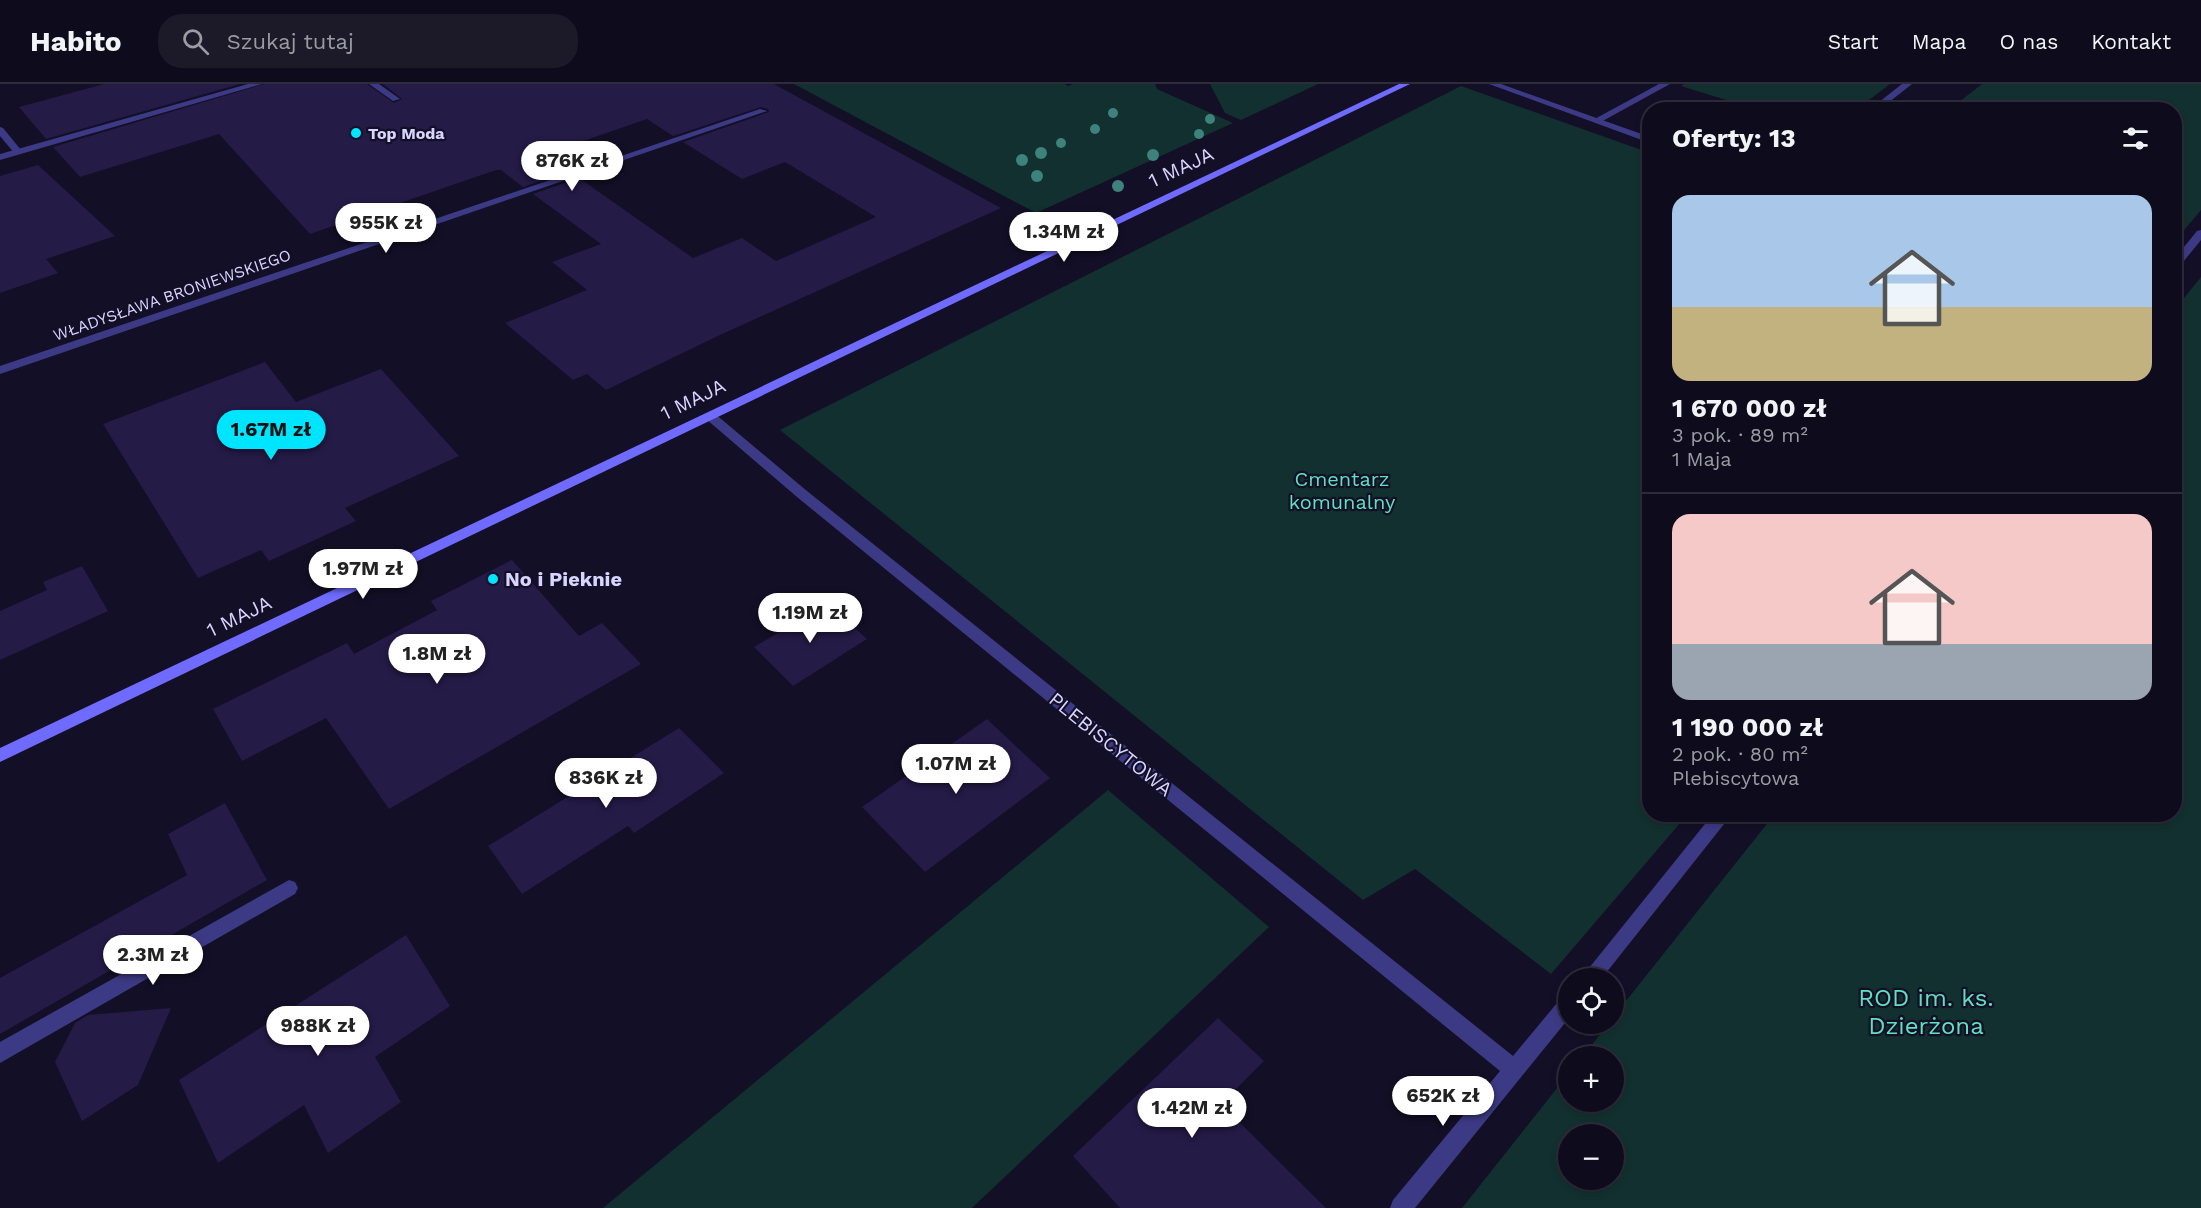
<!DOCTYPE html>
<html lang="pl">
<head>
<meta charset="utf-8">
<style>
  body { margin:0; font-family:"Work Sans",sans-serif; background:#1c1929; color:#f1f3f6; height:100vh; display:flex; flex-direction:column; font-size:22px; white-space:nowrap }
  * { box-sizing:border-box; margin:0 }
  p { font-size:20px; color:#9b9ba3 }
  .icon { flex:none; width:33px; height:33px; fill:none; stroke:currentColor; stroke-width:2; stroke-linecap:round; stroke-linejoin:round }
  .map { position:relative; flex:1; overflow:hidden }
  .sheet { position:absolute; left:1642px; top:18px; width:540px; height:720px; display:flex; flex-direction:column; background:#0e0b1c; border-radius:24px; box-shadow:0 3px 9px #0003,0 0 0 2px #2e2b3b }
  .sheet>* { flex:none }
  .fabs { position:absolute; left:1558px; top:884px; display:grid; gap:12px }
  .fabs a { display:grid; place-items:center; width:66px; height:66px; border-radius:50%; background:#0e0b1c; box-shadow:0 3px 9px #0003,0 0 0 2px #2e2b3b; font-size:30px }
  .price { position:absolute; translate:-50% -51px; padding:0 14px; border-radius:21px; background:#fff; color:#222; font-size:20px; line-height:39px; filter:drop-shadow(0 2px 3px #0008) }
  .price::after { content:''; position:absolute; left:50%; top:36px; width:18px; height:14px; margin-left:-9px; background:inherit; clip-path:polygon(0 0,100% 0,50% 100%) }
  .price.on { background:#00e5ff; color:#111 }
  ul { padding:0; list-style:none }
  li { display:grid; align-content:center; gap:12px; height:318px; padding:0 30px }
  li+li { border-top:2px solid #2e2b3b }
  li span { display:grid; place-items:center; height:186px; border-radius:18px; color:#555 }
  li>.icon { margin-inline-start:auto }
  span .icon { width:108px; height:108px; fill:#fffc; stroke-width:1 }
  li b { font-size:26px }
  h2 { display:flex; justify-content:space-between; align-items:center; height:72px; padding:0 30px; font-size:26px }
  header { display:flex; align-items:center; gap:36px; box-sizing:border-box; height:84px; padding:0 30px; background:#0e0b1c; border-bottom:2px solid #2e2b3b }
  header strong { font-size:28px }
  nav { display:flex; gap:33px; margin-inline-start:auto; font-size:21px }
  .search { width:420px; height:54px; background:#1c1929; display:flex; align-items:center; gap:15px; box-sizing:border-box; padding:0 21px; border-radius:24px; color:#9b9ba3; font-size:22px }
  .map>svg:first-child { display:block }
  .green { fill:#12302f; fill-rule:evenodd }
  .building { fill:#241b47 }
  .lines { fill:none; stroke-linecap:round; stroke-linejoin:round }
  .lane { fill:#3d3a85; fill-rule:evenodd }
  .street { fill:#3d3a85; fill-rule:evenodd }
  .secondary { fill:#6f6bff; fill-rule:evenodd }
  .tree { fill:#3d827b }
  .poi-dot { fill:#00e5ff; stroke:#130f26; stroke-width:2 }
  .labels { text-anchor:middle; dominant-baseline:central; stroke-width:4.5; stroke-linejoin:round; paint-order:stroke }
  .far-poi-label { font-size:16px; font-weight:bold; fill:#d9d4ff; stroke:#130f26; text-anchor:start }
  .far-street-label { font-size:16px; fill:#d9d4ff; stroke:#130f26 }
  .street-label { font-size:20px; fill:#d9d4ff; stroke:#130f26 }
  .park-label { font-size:20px; fill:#5fe0c0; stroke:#130f26 }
  .poi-label { font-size:20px; font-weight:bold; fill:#d9d4ff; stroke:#130f26; text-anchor:start }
  .near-park-label { font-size:24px; fill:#5fe0c0; stroke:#130f26 }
</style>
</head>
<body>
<header>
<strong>Habito</strong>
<div class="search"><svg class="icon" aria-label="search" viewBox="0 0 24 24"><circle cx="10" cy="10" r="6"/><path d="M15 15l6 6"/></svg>Szukaj tutaj</div>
<nav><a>Start</a><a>Mapa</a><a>O nas</a><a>Kontakt</a></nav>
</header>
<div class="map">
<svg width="2201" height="1124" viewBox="0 0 2201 1124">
  <rect width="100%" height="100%" fill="#130f26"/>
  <g class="green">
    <path d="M 794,0 L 1065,0 L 1068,2 L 1073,0 L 1155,0 L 1157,5 L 1233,39 L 1036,129 Z"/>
    <path d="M 1210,0 L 1318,0 L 1241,36 L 1225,29 Z"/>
    <path d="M 1684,0 L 1890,0 L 1856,26 L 1755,25 L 1681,2 Z"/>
    <path d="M 1982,0 L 2201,0 L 2201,126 L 2175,157 L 2175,26 L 1950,25 Z"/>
    <path d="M 1461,2 L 1650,69 L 1650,730 L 1687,731 L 1551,890 L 1415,785 L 1363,816 L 780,346 Z"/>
    <path d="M 2201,193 L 2201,1124 L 1462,1124 L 1569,989 L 1569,1017 L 1614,1017 L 1614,972 L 1583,972 L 1609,939 L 1614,939 L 1614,932 L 1774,731 L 2175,730 L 2175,225 ZM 1569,1050 L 1614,1050 L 1614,1095 L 1569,1095 Z"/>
    <path d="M 1108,706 L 1269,843 L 972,1124 L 603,1124 Z"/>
  </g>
  <g class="building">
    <path d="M 104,0 L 240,0 L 46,55 L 19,23 Z"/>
    <path d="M 264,0 L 367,0 L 394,19 L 402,15 L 383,0 L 774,0 L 1001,124 L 720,251 L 606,306 L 587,290 L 573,296 L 505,239 L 587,206 L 552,178 L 601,160 L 533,110 L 579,94 L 693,174 L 742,154 L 776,177 L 876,133 L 785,78 L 742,95 L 683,58 L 769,28 L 768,25 L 761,23 L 673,52 L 647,35 L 546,70 L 570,87 L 523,103 L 501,86 L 496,86 L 310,150 L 219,50 L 80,93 L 53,63 Z"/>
    <path d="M 38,81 L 115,152 L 46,175 L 58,189 L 0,209 L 0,92 Z"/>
    <path d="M 265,278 L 296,318 L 381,285 L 459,372 L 345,424 L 356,437 L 269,477 L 261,466 L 198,494 L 103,340 Z"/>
    <path d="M 512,476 L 579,552 L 602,539 L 641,580 L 389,725 L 326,634 L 242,677 L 213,625 L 347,559 L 354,570 L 437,526 L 431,517 Z"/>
    <path d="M 82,482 L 108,527 L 0,576 L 0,527 L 47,506 L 43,498 Z"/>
    <path d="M 828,519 L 867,555 L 793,602 L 754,563 Z"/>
    <path d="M 987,635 L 1050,694 L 925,788 L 862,723 Z"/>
    <path d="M 679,644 L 724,689 L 634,749 L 628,742 L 522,810 L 488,762 Z"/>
    <path d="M 225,719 L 267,796 L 0,950 L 0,894 L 187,791 L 168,750 Z"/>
    <path d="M 406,851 L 450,922 L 375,973 L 401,1018 L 328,1069 L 304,1021 L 218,1079 L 179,996 Z"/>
    <path d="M 171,924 L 138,1001 L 82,1037 L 55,978 L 75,939 L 88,931 Z"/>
    <path d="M 1218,934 L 1264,977 L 1221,1020 L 1326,1124 L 1120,1124 L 1073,1072 Z"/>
  </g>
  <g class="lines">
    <g class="lane">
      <path d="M 369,0 L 379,0 L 400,15 L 393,17 Z"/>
      <path d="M 1659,0 L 1670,0 L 1599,39 L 1591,37 Z"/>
      <path d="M 0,43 L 3,44 L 21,66 L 21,70 L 15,70 L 0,52 Z"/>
    </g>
    <g class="street">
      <path d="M 248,0 L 262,0 L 0,76 L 0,70 Z"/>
      <path d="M 1489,0 L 1501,0 L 1650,53 L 1650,59 Z"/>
      <path d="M 1902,0 L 1912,0 L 1879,26 L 1869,26 Z"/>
      <path d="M 760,25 L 767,27 L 0,290 L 0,282 Z"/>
      <path d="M 2201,146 L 2201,156 L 2179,183 L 2175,184 L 2175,174 L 2197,147 Z"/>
      <path d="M 710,328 L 714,329 L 807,407 L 1513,972 L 1562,913 L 1569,910 L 1569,934 L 1415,1124 L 1390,1124 L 1393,1116 L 1500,987 L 797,413 L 706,335 L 704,332 Z"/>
      <path d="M 1713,730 L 1732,730 L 1602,894 L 1581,894 Z"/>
      <path d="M 289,796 L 295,798 L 298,804 L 295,810 L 0,979 L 0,958 Z"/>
    </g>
    <path class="secondary" d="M 1399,0 L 1410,0 L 0,678 L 0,664 Z"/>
  </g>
  <g class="tree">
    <circle cx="1113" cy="29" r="5"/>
    <circle cx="1210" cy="35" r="5"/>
    <circle cx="1095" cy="45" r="5"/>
    <circle cx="1199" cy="50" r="5"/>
    <circle cx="1061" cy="59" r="5"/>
    <circle cx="1041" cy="69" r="6"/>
    <circle cx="1153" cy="71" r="6"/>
    <circle cx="1022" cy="76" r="6"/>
    <circle cx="1037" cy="92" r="6"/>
    <circle cx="1118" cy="102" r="6"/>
  </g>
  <g class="poi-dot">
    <circle cx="356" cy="49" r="6"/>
    <circle cx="493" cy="495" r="6"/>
  </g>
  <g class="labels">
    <g class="far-poi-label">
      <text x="368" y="49">Top Moda</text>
    </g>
    <g class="far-street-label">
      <text transform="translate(172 211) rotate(-19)">WŁADYSŁAWA BRONIEWSKIEGO</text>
    </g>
    <g class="street-label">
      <text transform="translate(1181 83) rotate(-25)">1 MAJA</text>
      <text transform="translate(693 315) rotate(-26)">1 MAJA</text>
      <text transform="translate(239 532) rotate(-26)">1 MAJA</text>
      <text transform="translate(1111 660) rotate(39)">PLEBISCYTOWA</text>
    </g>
    <g class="park-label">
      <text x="1342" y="395">Cmentarz<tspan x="1342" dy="23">komunalny</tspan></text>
    </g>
    <g class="poi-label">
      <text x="505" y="495">No i Pieknie</text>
    </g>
    <g class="near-park-label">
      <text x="1926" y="914">ROD im. ks.<tspan x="1926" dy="28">Dzierżona</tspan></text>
    </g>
  </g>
</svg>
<div class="fabs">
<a><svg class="icon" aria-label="locate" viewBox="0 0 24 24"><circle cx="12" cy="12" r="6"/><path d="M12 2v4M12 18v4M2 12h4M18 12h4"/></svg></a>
<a>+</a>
<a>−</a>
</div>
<b class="price" style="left:572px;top:108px">876K zł</b>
<b class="price" style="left:386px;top:170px">955K zł</b>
<b class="price" style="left:1064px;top:179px">1.34M zł</b>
<b class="price on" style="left:271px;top:377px">1.67M zł</b>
<b class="price" style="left:363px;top:516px">1.97M zł</b>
<b class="price" style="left:810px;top:560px">1.19M zł</b>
<b class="price" style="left:437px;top:601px">1.8M zł</b>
<b class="price" style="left:956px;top:711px">1.07M zł</b>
<b class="price" style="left:606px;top:725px">836K zł</b>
<b class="price" style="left:153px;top:902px">2.3M zł</b>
<b class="price" style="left:318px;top:973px">988K zł</b>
<b class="price" style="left:1443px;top:1043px">652K zł</b>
<b class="price" style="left:1192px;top:1055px">1.42M zł</b>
<section class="sheet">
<h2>Oferty: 13<svg class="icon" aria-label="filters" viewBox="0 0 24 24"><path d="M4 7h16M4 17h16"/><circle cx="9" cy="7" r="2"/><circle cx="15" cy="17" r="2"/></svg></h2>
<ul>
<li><span style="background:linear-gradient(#a9c7e8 60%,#c2b280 0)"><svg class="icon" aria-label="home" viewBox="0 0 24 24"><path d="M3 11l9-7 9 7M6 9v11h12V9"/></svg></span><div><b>1 670 000 zł</b><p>3 pok. · 89 m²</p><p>1 Maja</p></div></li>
<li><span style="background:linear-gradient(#f6c9c9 70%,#9aa5b1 0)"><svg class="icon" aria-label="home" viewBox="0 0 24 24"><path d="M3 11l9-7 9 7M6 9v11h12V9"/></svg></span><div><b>1 190 000 zł</b><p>2 pok. · 80 m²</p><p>Plebiscytowa</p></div></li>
</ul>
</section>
</div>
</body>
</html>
